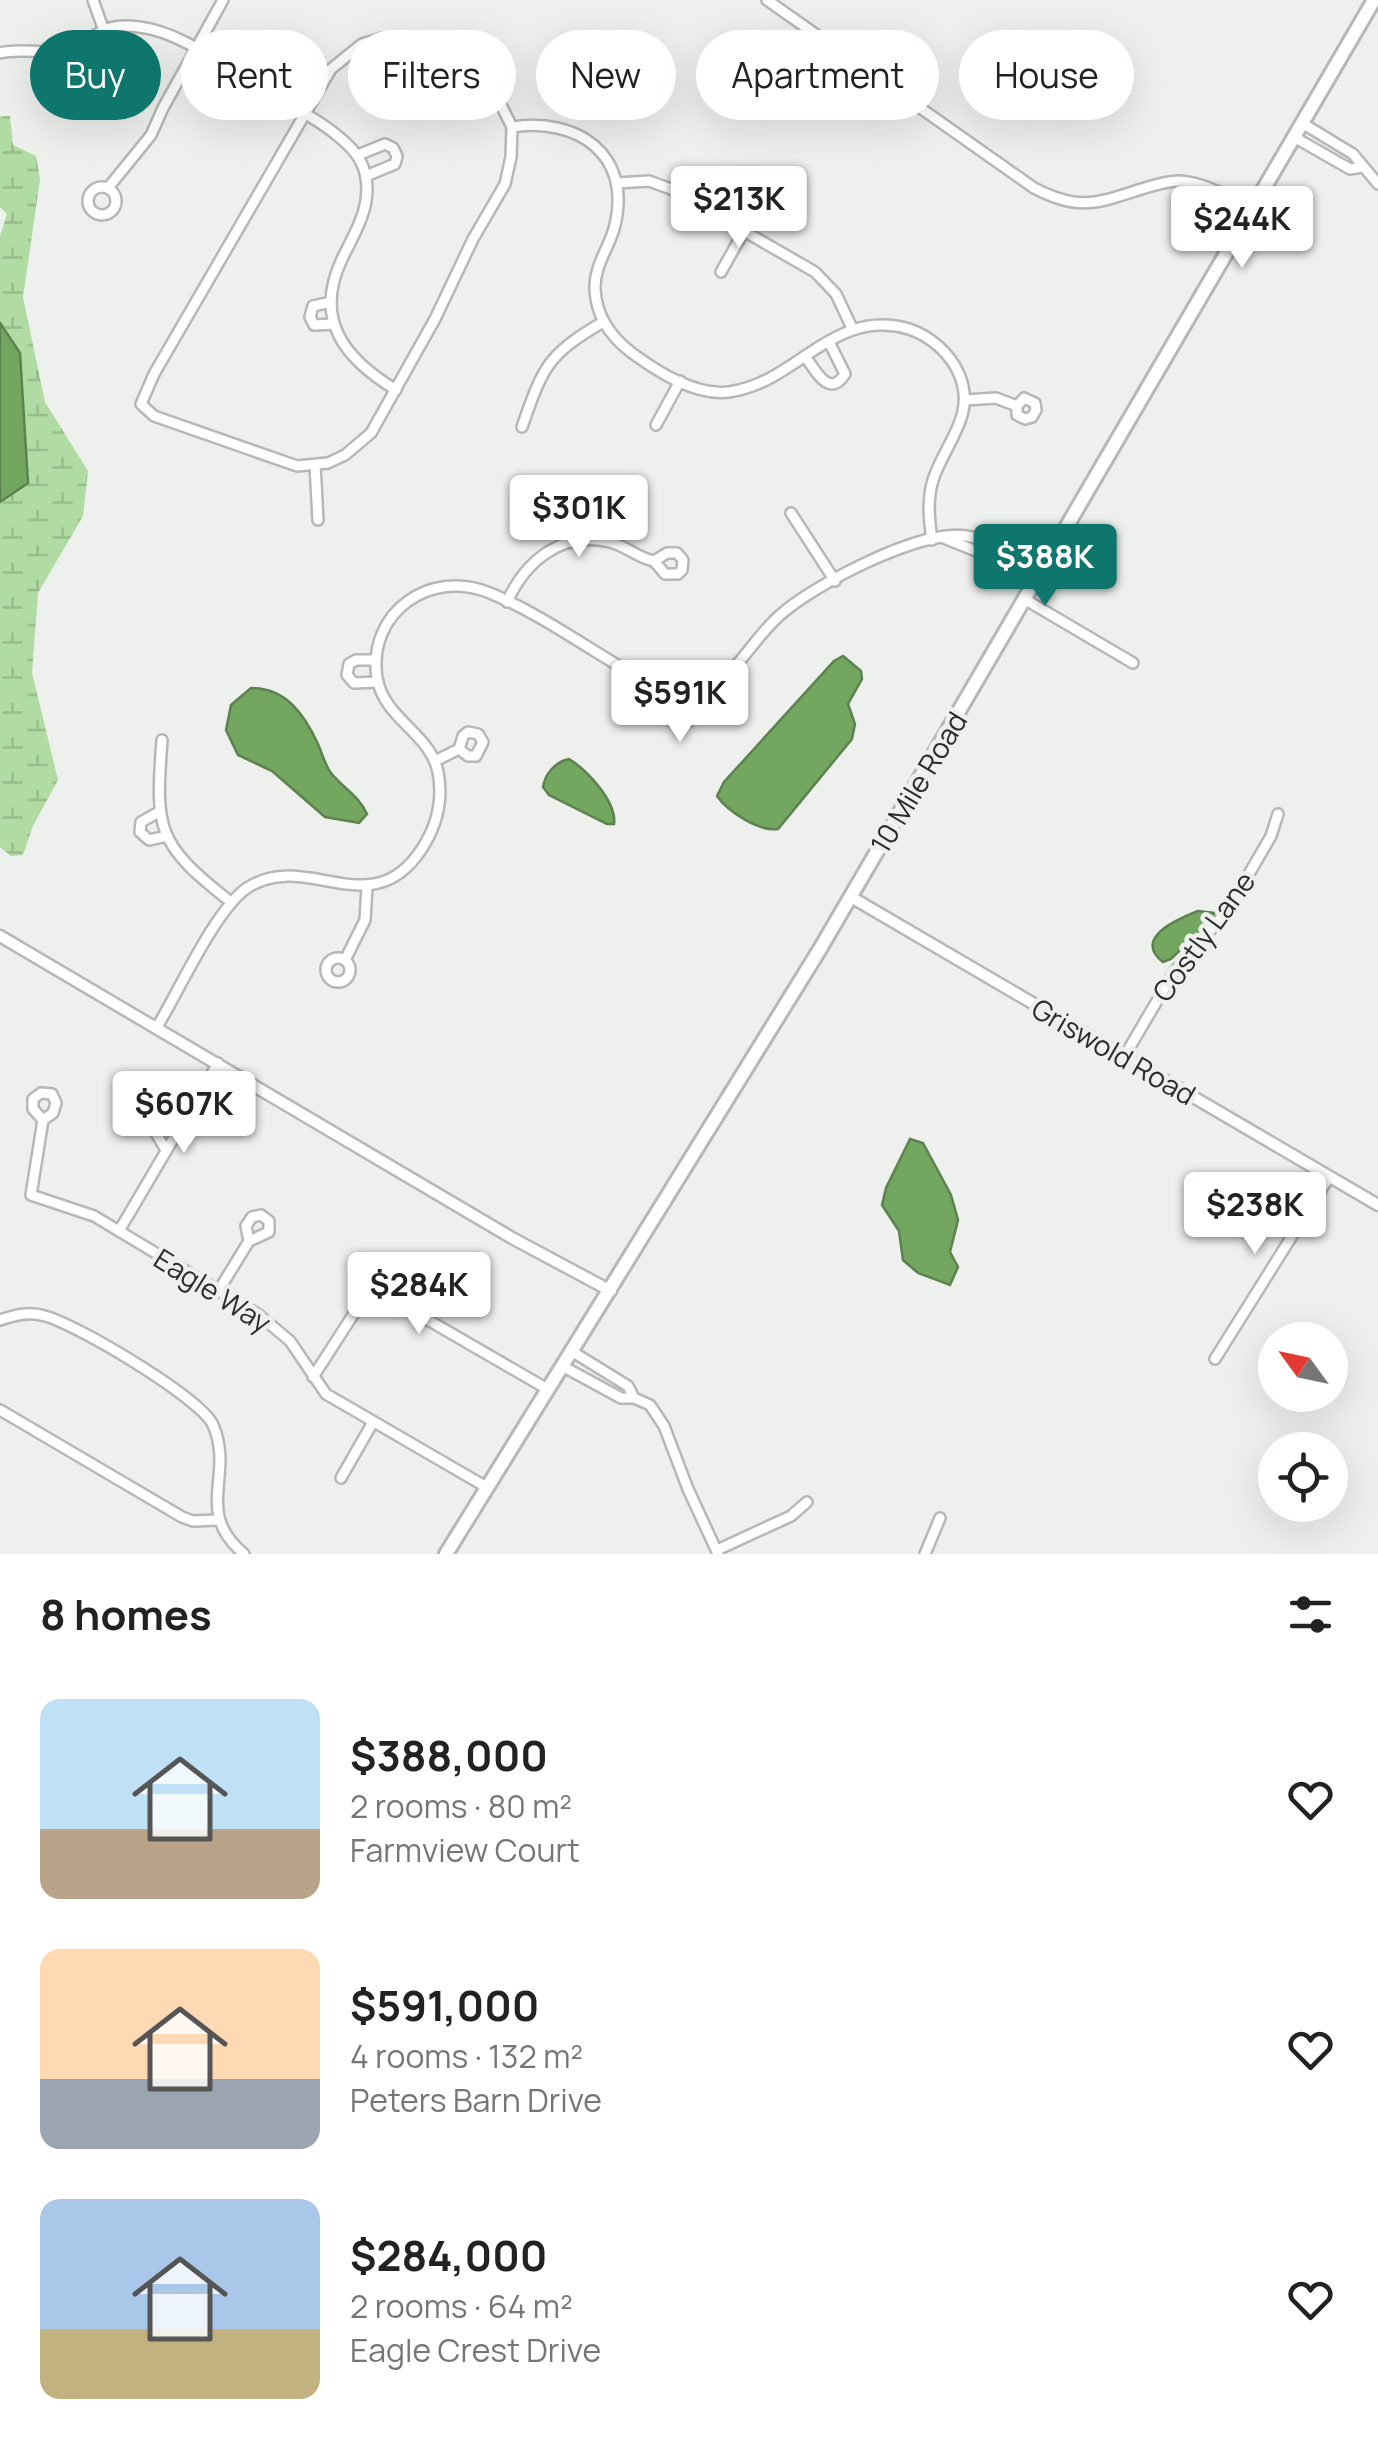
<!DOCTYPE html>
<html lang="en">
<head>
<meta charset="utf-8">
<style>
  body { margin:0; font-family:Manrope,sans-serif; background:#f2f2f2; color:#222; height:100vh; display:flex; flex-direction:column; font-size:38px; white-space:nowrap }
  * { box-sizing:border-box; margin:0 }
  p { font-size:32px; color:#767676 }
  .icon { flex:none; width:55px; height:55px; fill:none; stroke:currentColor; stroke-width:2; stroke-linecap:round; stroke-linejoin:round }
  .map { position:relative; height:1554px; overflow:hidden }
  .sheet { display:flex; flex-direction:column; background:#fff; flex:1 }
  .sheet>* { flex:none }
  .banner { position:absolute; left:30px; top:30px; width:1320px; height:90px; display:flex; gap:20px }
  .needle { width:65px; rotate:303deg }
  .tools { position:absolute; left:1258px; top:1322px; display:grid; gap:20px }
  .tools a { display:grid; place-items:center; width:90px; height:90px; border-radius:50%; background:#fff; box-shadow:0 10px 40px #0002; font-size:50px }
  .price { position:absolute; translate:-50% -85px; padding:0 22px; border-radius:10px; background:#fff; color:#222; font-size:32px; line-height:65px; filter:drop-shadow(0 2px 5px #0008) }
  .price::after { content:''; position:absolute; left:50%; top:60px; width:30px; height:22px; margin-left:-15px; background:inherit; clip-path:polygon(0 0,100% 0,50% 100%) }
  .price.on { background:#0f766e; color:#fff }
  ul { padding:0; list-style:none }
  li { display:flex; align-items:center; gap:30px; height:250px; padding:0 40px }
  li span { display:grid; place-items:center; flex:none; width:280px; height:200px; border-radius:20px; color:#555 }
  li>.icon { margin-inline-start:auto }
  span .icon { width:120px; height:120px; fill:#fffc; stroke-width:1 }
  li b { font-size:42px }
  h2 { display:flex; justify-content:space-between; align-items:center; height:120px; padding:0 40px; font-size:42px }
  .pill { padding:0 35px; border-radius:45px; background:#fff; box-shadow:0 10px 40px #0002; font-size:35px; line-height:90px }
  .pill.on { background:#0f766e; color:#fff }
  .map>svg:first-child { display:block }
  .wetland { fill:url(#wetland-marsh) }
  .water { fill:#73a760; stroke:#5d8250; stroke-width:2.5 }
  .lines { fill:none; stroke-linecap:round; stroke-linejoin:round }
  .minor-casing { stroke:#b6b8b5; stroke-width:14 }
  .tertiary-casing { stroke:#b6b8b5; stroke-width:15 }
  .secondary-casing { stroke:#b6b8b5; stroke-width:18 }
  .minor { stroke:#fff; stroke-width:9 }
  .tertiary { stroke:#fff; stroke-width:10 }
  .secondary { stroke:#fff; stroke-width:12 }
  .labels { text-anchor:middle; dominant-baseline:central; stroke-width:9; stroke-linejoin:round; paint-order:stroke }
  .street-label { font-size:28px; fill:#2a2b2a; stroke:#edf0ec }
</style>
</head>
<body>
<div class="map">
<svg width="1378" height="1554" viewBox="0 0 1378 1554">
  <defs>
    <pattern id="wetland-marsh" width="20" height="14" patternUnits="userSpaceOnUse" patternTransform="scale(2.5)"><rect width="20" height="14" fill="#b0dba2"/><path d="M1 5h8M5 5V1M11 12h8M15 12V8" fill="none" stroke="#98bc8c"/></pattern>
  </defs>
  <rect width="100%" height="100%" fill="#edf0ec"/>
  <path class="wetland" d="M 0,116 L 10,116 L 13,145 L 36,156 L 40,180 L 23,297 L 45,402 L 88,471 L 83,516 L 38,593 L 32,673 L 58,780 L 33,826 L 23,855 L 11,856 L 0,847 L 0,502 L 28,483 L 20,354 L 0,323 L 0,236 L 7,214 L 0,207 Z"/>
  <g class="water">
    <path d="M 0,323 L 20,353 L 28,483 L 0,502 Z"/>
    <path d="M 843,656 L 861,671 L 862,679 L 848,704 L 855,724 L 852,739 L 778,829 C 760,832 728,812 717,796 L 724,782 L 834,661 Z"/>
    <path d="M 251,688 C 286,688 304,714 318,744 C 322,753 325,765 331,773 C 343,788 359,796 367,814 L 359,823 L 325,817 L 272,771 L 238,755 L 226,730 L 231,705 Z"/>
    <path d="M 569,759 C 587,770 617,802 614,824 L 607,824 L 549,795 L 543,787 C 545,774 555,762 569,759 Z"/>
    <path d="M 1198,911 L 1214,913 L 1215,917 L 1171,959 L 1163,962 C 1132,938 1178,919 1198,911 Z"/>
    <path d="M 910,1139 L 923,1143 L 951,1195 L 958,1220 L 950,1252 L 958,1267 L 950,1285 L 918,1273 L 903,1260 L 899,1231 L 882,1205 L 886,1188 Z"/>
  </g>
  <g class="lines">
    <defs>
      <g id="minor">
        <path d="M 93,0 L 103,28"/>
        <path d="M 767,0 L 1034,188 C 1082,213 1099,202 1148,187 C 1158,184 1168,181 1179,181 C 1205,182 1229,198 1253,209"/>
        <path d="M 382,38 L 408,40 L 431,48 L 453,61 L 483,82 L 500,103 L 512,127 L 511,157 L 505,184 L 473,239 L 435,319 L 371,433 L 345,455 L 328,463 L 297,466 L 154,416 L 141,404 L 154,374 L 331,69 L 362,44 Z"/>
        <path d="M 0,53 C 22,47 46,56 68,49 C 100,38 99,22 139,27 C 183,32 223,67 260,89 C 286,104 316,117 339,137 C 351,147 361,157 365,173 C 373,206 355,232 342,259 C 313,320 345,359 396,390"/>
        <path d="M 1302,123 L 1353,154 L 1378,184"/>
        <path d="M 512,127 C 577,117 632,154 615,225 C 610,247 594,265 595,289 C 596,316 611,337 632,353 C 658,372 695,396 729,392 C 797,383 833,307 909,329 C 930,336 950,353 959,374 C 977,415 945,443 933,480 C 927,500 929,519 932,540"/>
        <path d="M 1294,137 L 1350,169 L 1362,167"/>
        <path d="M 358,155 L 385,144 L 393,148 L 397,156 L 395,164 L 366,176"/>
        <path d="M 617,183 L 649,181 L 671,189 L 815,272 L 836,294 L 852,328"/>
        <circle cx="102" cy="201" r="14"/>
        <path d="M 108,188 L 151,135 L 163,108 L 223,0"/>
        <path d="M 721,272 L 744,231"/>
        <path d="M 331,302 L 313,306 L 310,317 L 314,325 L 334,324"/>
        <path d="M 805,356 C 815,370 829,399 845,374 L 829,342"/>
        <path d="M 965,400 L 996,398 L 1017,406 L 1017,415 L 1025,419 L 1032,417 L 1036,410 L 1035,403 L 1024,398 L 1017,406"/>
        <path d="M 656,425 L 680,381"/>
        <path d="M 522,427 C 543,367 547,355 603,322"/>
        <path d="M 315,465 L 318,520"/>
        <path d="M 791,513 L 835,581"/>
        <path d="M 944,538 L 996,559 L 1036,583"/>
        <path d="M 667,553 L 677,553 L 683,560 L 682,570 L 678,574 L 665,574 L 654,561 Z"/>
        <path d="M 1026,600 L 1133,663"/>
        <path d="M 507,602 C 526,560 562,531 610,542 C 626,546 638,558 654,561"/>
        <path d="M 376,660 L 356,660 L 349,664 L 347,675 L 354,683 L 378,682"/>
        <path d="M 668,690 L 667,717 L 678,725 L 689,721 L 690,689"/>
        <path d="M 162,740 C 155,831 157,844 231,902"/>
        <path d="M 435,761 L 459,749 L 463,736 L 468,732 L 478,734 L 483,742 L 476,756 L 468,756 L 459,749"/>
        <path d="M 159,812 L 141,822 L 140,832 L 149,840 L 167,836"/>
        <circle cx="338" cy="970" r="12"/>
        <path d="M 345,960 L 365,920 L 367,887"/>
        <path d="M 157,1027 C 179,991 215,910 247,888 C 304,850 366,921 416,857 C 435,832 444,803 438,772 C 430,733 384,719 377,678 C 367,612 431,568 490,593 C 548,617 600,658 656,687 C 727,707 738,653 779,616 C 813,585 920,529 966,536 C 994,540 1019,556 1044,569"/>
        <path d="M 1124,1057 L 1174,972 L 1228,910 L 1271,836 L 1278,814"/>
        <path d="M 43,1120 L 33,1109 L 33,1099 L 41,1093 L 52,1094 L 56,1103 L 53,1113 L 43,1120 L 31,1195 L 94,1216 L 259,1315 L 290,1341 L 326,1394 L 488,1488"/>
        <path d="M 166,1150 L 154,1130 L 158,1121 L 183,1120"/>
        <path d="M 119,1231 L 218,1063"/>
        <path d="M 219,1290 L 249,1241 L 246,1226 L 252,1217 L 261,1215 L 269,1221 L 269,1232 L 249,1241"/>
        <path d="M 0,1320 C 15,1315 29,1311 45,1316 C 76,1324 201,1398 213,1425 C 235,1476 193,1511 244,1554"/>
        <path d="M 573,1352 L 628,1386 L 634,1398"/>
        <path d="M 1215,1359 L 1329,1177"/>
        <path d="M 564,1367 L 621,1398 L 634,1398 L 650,1405 L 664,1426 L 688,1489 L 718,1554"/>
        <path d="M 313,1377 L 371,1287 L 549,1390"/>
        <path d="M 0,1410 L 182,1517 L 193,1521 L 217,1520"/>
        <path d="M 341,1478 L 373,1422"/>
        <path d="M 717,1550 L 791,1516 L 807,1502"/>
        <path d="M 925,1554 L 940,1518"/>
      </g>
      <g id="tertiary">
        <path d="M 851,897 L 1378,1205"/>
        <path d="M 0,936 L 512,1238 L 611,1291"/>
      </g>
      <path id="secondary" d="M 446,1554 L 820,949 L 1374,0"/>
    </defs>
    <use href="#minor" class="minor-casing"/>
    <use href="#tertiary" class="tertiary-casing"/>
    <use href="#secondary" class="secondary-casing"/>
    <use href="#minor" class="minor"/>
    <use href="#tertiary" class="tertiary"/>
    <use href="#secondary" class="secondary"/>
  </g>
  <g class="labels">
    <g class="street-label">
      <text transform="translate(918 782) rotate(-59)">10 Mile Road</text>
      <text transform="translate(1203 936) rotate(-54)">Costly Lane</text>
      <text transform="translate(1114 1051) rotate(30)">Griswold Road</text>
      <text transform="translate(213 1290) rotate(32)">Eagle Way</text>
    </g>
  </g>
</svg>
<div class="tools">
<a><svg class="needle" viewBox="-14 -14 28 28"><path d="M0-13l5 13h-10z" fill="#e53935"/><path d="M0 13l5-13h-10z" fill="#767676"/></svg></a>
<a><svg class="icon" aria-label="locate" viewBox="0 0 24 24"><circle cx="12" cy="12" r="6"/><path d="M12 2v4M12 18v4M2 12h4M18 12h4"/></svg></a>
</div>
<b class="price" style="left:739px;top:251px">$213K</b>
<b class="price" style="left:1242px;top:271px">$244K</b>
<b class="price" style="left:579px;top:560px">$301K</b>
<b class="price on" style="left:1045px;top:609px">$388K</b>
<b class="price" style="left:680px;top:745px">$591K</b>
<b class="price" style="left:184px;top:1156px">$607K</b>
<b class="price" style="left:1255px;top:1257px">$238K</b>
<b class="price" style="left:419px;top:1337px">$284K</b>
<div class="banner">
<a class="pill on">Buy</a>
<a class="pill">Rent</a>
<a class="pill">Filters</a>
<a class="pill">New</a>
<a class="pill">Apartment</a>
<a class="pill">House</a>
</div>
</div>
<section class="sheet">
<h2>8 homes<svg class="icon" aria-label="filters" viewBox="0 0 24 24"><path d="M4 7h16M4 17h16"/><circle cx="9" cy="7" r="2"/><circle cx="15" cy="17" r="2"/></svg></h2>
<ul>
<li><span style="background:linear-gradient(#bfe0f5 65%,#b9a48a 0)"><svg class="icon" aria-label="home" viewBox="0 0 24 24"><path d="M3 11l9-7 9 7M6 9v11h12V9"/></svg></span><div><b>$388,000</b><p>2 rooms · 80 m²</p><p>Farmview Court</p></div><svg class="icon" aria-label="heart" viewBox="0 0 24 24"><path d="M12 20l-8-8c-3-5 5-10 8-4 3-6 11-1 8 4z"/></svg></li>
<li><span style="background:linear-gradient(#ffd9b3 65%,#9aa5b1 0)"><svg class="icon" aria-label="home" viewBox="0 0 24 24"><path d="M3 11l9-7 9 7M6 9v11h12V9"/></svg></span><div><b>$591,000</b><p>4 rooms · 132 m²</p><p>Peters Barn Drive</p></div><svg class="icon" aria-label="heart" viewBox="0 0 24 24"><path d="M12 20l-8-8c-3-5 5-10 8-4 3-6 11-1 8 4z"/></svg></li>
<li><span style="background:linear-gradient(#a9c7e8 65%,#c2b280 0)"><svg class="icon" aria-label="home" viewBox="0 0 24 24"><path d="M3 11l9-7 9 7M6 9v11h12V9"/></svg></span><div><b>$284,000</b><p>2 rooms · 64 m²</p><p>Eagle Crest Drive</p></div><svg class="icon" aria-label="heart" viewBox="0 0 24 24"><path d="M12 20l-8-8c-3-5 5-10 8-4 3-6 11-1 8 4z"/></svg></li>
</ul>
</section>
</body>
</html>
